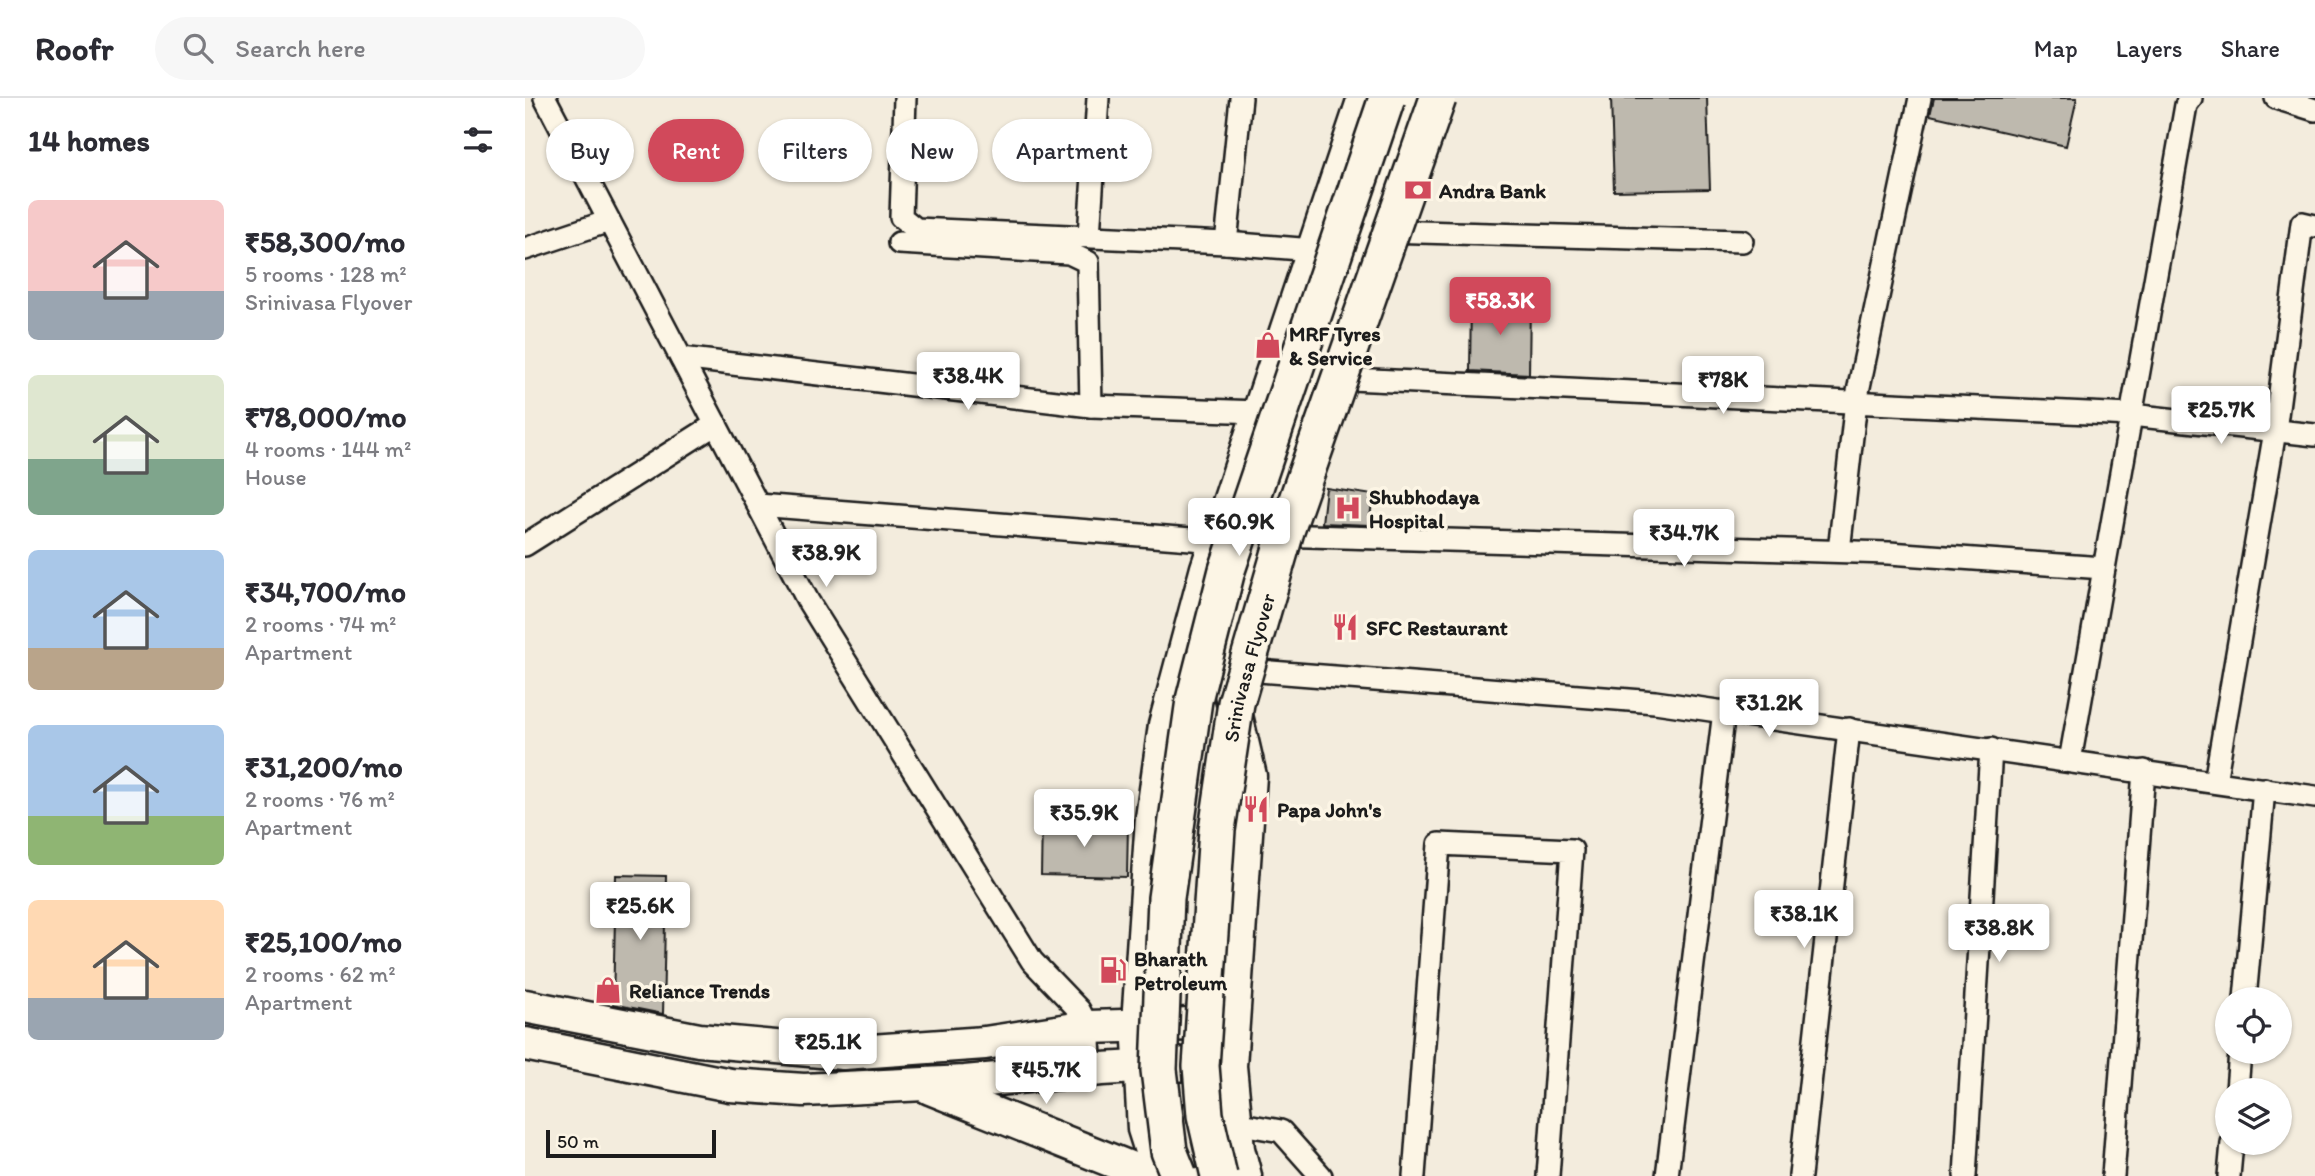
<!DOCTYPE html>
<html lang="en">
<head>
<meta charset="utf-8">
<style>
  body { margin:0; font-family:Itim,sans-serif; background:#f7f7f7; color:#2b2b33; height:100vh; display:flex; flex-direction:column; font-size:26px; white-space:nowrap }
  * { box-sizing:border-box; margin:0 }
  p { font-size:23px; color:#7c7c81 }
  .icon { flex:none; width:38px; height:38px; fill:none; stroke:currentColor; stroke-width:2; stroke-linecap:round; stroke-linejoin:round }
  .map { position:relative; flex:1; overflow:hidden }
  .details { display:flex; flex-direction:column; background:#fff; width:525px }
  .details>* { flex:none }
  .guide { position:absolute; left:21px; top:21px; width:665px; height:63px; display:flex; gap:14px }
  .fabs { position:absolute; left:1690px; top:889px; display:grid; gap:14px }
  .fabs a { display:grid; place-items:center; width:77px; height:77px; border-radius:50%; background:#fff; box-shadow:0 2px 5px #0004; font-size:35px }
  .scale { position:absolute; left:21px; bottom:18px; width:170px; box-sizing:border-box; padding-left:7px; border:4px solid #1c1c1c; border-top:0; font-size:19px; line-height:24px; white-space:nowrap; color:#1c1c1c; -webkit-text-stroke:5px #fcf5e5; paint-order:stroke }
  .price { position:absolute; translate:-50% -60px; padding:0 16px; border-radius:7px; background:#fff; color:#222; font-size:23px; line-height:46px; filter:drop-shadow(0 2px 4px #0008) }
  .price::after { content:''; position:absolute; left:50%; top:42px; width:21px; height:16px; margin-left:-10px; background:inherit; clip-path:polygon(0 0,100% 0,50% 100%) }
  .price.on { background:#d1495b; color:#fff }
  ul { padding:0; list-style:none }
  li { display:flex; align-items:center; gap:21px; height:175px; padding:0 28px }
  li span { display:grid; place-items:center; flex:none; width:196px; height:140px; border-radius:10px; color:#555 }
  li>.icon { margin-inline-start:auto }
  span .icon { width:84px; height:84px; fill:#fffc; stroke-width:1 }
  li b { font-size:30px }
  h2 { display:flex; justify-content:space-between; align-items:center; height:84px; padding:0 28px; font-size:30px }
  .chip { padding:0 24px; border-radius:32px; background:#fff; box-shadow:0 2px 5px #0004; font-size:24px; line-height:63px }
  .chip.on { background:#d1495b; color:#fff }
  header { display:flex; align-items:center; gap:42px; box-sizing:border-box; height:98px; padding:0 35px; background:#fff; border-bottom:2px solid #e1e1e2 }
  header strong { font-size:33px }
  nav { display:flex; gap:38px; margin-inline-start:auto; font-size:24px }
  .search { width:490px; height:63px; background:#f7f7f7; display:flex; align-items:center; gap:18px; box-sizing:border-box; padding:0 24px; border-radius:38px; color:#7c7c81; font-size:26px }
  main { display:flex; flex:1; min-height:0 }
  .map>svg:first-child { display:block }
  .building { fill:#beb9ae; stroke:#1c1c1c; stroke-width:2 }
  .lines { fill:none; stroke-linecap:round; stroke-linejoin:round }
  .street-casing { stroke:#1c1c1c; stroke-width:26 }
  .secondary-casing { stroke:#1c1c1c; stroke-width:37 }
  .street { stroke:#fcf5e5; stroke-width:21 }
  .secondary { stroke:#fcf5e5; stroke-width:32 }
  .primary-bridge-casing { stroke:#1c1c1c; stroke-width:40; stroke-linecap:butt }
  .primary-bridge { stroke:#fcf5e5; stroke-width:35 }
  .labels { text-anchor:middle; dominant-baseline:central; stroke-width:7; stroke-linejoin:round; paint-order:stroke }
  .poi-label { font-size:21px; font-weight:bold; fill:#1c1c1c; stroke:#fcf5e5; text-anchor:start }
  .street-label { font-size:21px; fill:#1c1c1c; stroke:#fcf5e5 }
</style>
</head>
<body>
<header>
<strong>Roofr</strong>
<div class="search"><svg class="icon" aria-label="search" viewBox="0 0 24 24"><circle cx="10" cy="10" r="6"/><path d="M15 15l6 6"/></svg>Search here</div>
<nav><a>Map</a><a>Layers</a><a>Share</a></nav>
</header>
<main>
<section class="details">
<h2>14 homes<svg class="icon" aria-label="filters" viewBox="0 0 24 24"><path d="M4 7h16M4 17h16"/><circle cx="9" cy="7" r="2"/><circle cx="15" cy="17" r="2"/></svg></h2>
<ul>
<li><span style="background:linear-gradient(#f6c9c9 65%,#9aa5b1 0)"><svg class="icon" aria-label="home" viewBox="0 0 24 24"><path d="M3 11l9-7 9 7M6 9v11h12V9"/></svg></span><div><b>₹58,300/mo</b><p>5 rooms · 128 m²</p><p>Srinivasa Flyover</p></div></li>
<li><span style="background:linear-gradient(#dfe7d0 60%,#7fa58c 0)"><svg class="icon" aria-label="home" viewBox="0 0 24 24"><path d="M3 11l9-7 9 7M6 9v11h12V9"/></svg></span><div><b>₹78,000/mo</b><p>4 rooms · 144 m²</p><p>House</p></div></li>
<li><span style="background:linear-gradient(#a9c7e8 70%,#b9a48a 0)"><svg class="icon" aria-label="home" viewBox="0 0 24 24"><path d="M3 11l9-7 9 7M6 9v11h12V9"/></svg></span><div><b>₹34,700/mo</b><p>2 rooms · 74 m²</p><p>Apartment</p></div></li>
<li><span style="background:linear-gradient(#a9c7e8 65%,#8fb573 0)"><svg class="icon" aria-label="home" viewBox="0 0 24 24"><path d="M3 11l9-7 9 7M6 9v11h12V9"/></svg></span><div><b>₹31,200/mo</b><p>2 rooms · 76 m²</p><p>Apartment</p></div></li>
<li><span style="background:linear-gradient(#ffd9b3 70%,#9aa5b1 0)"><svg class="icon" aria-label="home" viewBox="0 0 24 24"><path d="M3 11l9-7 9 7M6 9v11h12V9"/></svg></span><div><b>₹25,100/mo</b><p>2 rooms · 62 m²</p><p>Apartment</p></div></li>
</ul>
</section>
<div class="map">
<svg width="1790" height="1078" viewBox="0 0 1790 1078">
  <rect width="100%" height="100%" fill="#f3ecdd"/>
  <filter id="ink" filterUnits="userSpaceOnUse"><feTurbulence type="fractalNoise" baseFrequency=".0143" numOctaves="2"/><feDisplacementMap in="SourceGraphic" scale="14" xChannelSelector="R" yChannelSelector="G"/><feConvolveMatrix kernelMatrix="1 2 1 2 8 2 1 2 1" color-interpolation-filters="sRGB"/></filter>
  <g filter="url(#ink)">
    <g class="building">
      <path d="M 1086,0 L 1182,0 L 1185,91 L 1089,93 Z"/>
      <path d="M 1409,0 L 1552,0 L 1541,48 L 1405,17 Z"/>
      <path d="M 946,203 L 1005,203 L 1004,276 L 945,273 Z"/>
      <path d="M 801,390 L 848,397 L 844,427 L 797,425 Z"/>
      <path d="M 517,723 L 603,725 L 602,779 L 516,777 Z"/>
      <path d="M 91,777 L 141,778 L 138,916 L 88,906 Z"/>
    </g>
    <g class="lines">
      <defs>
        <g id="street">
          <path d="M 20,0 L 283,503 L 507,863 L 554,912 L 563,929 L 566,972"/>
          <path d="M 380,0 L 376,119 L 391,131 L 701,145 L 788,152"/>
          <path d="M 1751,0 L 1790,12"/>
          <path d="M 859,133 L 1217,143"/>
          <path d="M 564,138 L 573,0"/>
          <path d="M 374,145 L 544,155 L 563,164 L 566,308"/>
          <path d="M 701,145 L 716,0"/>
          <path d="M 0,151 L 84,123"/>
          <path d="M 156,260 L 566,308 L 734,314"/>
          <path d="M 804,280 L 1606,317 L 1790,337"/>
          <path d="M 233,407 L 692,443"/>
          <path d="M 749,437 L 1364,455 L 1579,470"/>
          <path d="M 0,447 L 191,326"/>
          <path d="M 1314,453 L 1331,303 L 1395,0"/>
          <path d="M 709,571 L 1130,604 L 1790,699"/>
          <path d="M 1545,663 L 1661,7 L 1666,0"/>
          <path d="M 1690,684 L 1750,333 L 1777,125 L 1790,128"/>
          <path d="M 1720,901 L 1739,691"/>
          <path d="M 1712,992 L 1715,954"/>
          <path d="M 710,1025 L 756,1033 L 796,1078"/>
          <path d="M 889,1078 L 914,746 L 1047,752 L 1023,1078"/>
          <path d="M 1142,1078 L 1199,613"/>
          <path d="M 1275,1078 L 1324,631"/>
          <path d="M 1440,1078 L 1466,651"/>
          <path d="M 1588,1078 L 1619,673"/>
          <path d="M 1704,1078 L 1707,1045"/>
        </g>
        <g id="secondary">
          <path d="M 0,908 L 174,942 L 318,955 L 460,945 L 563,929 L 703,925"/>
          <path d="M 0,946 L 205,987 L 279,992 L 440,984 L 577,971 L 700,964"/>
          <path d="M 405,990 L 625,1078"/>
          <path d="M 634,1078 L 619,1031 L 613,925 L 627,720 L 640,627 L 682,470 L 839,0"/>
          <path d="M 720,1078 L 713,1051 L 705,968 L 725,678 L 700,570 L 708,534 L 887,0"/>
        </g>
      </defs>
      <use href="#street" class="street-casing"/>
      <use href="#secondary" class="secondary-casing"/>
      <use href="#street" class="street"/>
      <use href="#secondary" class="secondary"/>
      <defs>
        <g id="primary-bridge">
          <path d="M 654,1078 L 644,1053 L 634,972 L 641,800 L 669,602 L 702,472 L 862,0"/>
          <path id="s1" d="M 694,1078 L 680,1017 L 676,968 L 692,732 L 711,605 L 761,433 L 913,0"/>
        </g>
      </defs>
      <use href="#primary-bridge" class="primary-bridge-casing"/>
      <use href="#primary-bridge" class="primary-bridge"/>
    </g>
  </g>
  <defs>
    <symbol id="bank-bare" viewBox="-9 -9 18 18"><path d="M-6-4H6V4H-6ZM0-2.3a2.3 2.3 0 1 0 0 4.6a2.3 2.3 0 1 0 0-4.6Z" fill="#d1495b" stroke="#fcf5e5" stroke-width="2.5" paint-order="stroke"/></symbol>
    <symbol id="shop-bare" viewBox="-9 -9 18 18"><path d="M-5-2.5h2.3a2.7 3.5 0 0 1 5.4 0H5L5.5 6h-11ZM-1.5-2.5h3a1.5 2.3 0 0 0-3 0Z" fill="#d1495b" stroke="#fcf5e5" stroke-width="2.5" paint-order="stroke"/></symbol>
    <symbol id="hospital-bare" viewBox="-9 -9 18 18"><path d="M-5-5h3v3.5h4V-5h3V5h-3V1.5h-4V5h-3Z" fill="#d1495b" stroke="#fcf5e5" stroke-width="2.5" paint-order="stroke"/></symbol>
    <symbol id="restaurant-bare" viewBox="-9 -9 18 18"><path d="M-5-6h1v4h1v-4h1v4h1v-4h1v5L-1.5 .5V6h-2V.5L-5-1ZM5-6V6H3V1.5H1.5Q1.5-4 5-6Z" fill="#d1495b" stroke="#fcf5e5" stroke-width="2.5" paint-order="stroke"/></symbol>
    <symbol id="fuel-bare" viewBox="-9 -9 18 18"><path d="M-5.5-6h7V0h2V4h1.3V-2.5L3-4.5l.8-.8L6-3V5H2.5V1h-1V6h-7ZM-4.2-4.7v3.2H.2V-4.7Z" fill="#d1495b" stroke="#fcf5e5" stroke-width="2.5" paint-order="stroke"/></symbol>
  </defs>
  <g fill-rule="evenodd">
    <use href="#bank-bare" x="874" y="73" width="38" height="38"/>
    <use href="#shop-bare" x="724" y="228" width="38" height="38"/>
    <use href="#hospital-bare" x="804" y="391" width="38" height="38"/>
    <use href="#restaurant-bare" x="801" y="510" width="38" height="38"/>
    <use href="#restaurant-bare" x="712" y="692" width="38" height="38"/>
    <use href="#fuel-bare" x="569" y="853" width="38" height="38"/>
    <use href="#shop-bare" x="64" y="873" width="38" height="38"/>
  </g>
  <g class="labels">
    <g class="poi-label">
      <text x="914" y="92">Andra Bank</text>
      <text x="764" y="235">MRF Tyres<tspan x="764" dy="24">&amp; Service</tspan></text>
      <text x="844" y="398">Shubhodaya<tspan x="844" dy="24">Hospital</tspan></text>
      <text x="841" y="529">SFC Restaurant</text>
      <text x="752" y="711">Papa John's</text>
      <text x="609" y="860">Bharath<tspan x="609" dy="24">Petroleum</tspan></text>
      <text x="104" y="892">Reliance Trends</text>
    </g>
    <g class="street-label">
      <text stroke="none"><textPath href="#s1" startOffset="514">Srinivasa Flyover</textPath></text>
    </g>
  </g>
</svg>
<div class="fabs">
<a><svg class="icon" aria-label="locate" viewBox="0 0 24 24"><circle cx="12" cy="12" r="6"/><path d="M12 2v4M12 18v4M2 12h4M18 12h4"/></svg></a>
<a><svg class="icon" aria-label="layers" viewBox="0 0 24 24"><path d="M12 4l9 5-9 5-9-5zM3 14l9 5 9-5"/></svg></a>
</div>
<div class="scale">50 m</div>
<b class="price on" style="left:975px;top:239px">₹58.3K</b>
<b class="price" style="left:443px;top:314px">₹38.4K</b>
<b class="price" style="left:1198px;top:318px">₹78K</b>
<b class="price" style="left:1696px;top:348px">₹25.7K</b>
<b class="price" style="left:714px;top:460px">₹60.9K</b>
<b class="price" style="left:1159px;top:471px">₹34.7K</b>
<b class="price" style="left:301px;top:491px">₹38.9K</b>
<b class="price" style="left:1244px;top:641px">₹31.2K</b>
<b class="price" style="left:559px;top:751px">₹35.9K</b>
<b class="price" style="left:115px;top:844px">₹25.6K</b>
<b class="price" style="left:1279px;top:852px">₹38.1K</b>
<b class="price" style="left:1474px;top:866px">₹38.8K</b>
<b class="price" style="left:303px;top:980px">₹25.1K</b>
<b class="price" style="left:521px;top:1008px">₹45.7K</b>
<div class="guide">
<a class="chip">Buy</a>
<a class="chip on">Rent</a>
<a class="chip">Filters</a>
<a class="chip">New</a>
<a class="chip">Apartment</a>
</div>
</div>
</main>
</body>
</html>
